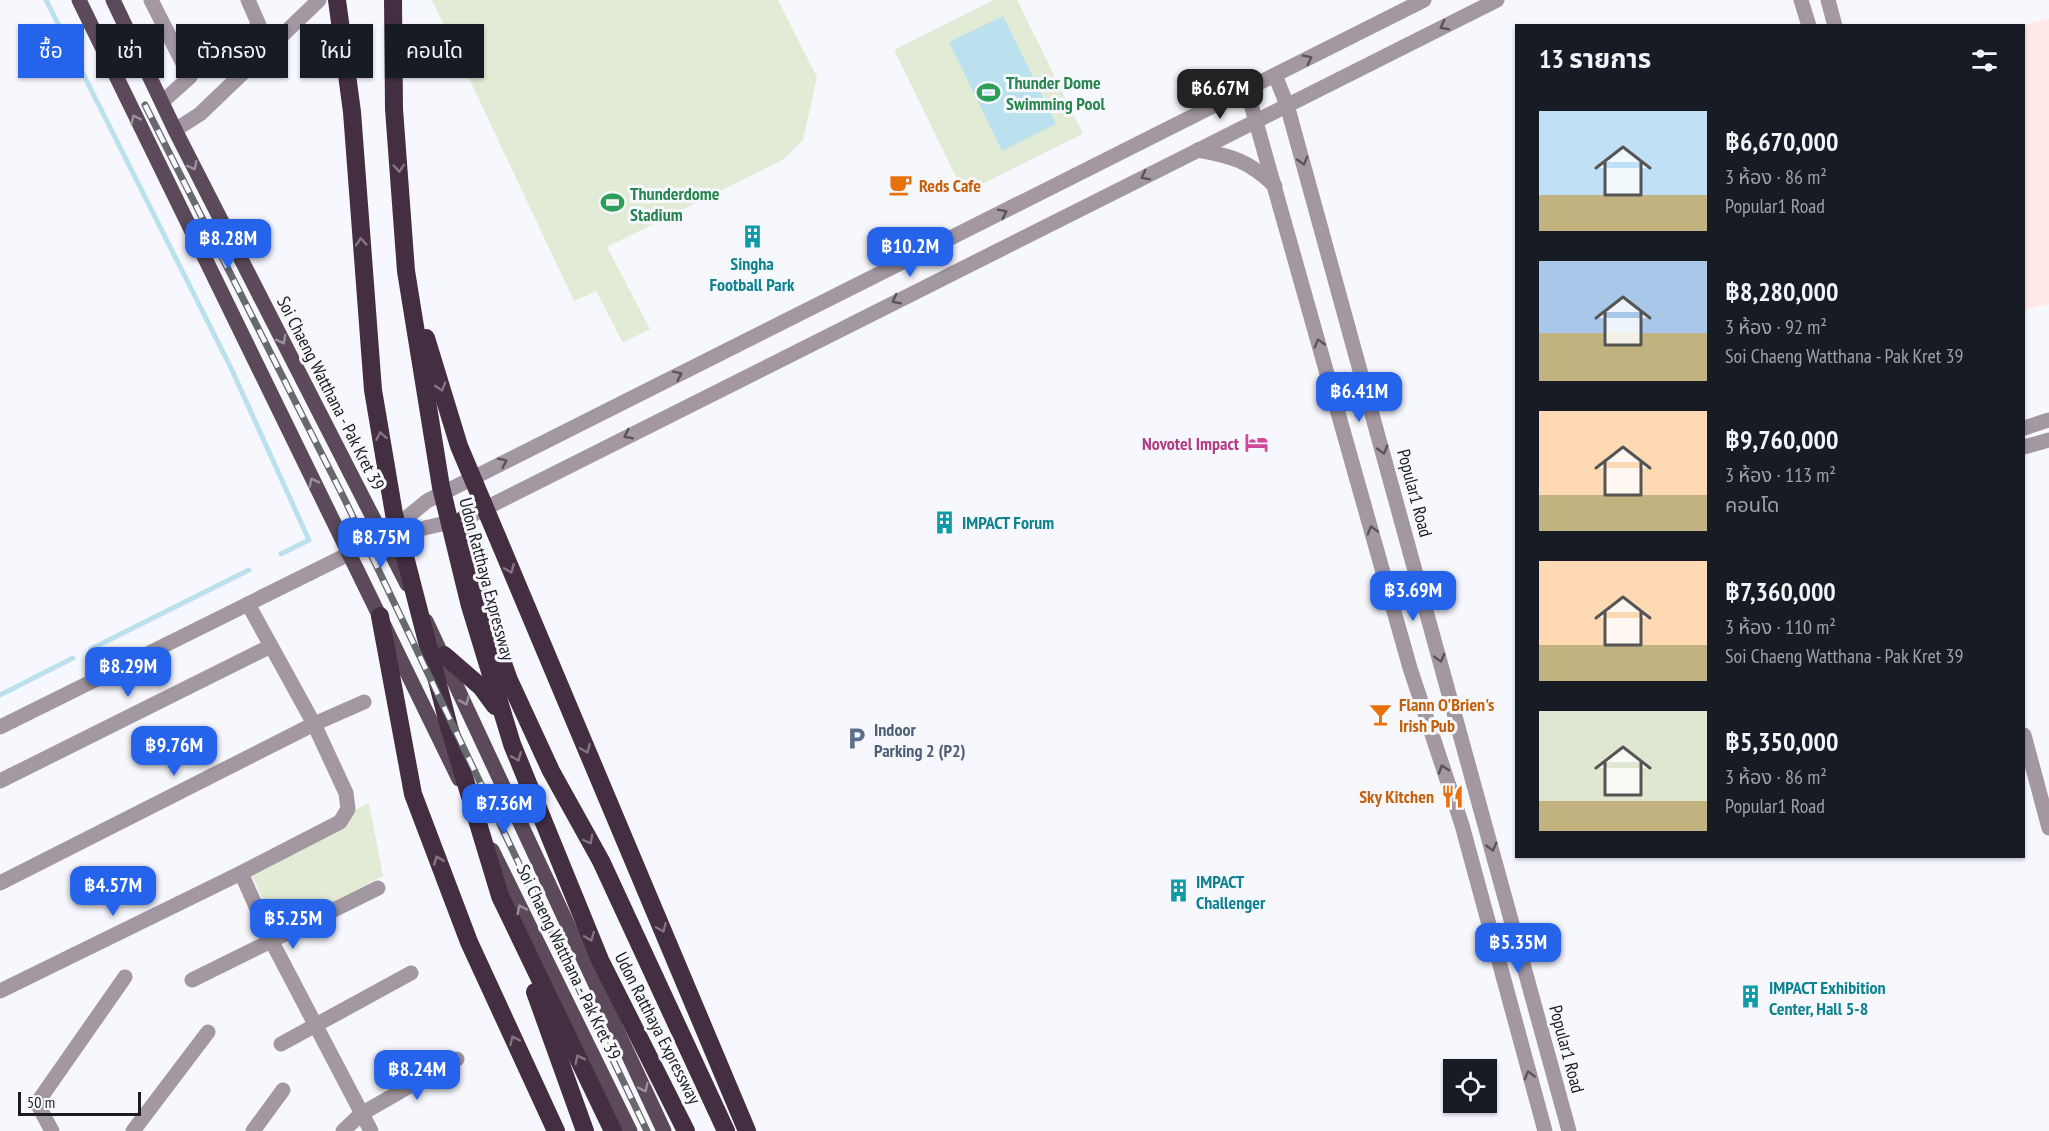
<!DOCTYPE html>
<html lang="th">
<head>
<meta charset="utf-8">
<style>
  body { margin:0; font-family:"PT Sans Narrow","Noto Sans Thai",sans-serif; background:#242831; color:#f1f3f6; height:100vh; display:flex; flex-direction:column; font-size:22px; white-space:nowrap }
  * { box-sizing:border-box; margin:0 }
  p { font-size:20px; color:#9ea1a6 }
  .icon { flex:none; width:33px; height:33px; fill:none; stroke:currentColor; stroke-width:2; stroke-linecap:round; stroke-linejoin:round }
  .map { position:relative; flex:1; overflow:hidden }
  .side { position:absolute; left:1515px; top:24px; width:510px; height:834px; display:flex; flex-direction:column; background:#171b24; border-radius:0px; box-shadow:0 2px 4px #0004 }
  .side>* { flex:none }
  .hud { position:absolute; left:18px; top:24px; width:570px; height:54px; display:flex; gap:12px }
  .buttons { position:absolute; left:1443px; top:1059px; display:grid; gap:12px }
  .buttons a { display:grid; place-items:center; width:54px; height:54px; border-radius:0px; background:#171b24; box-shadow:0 2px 4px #0004; font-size:30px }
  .scale { position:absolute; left:18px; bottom:15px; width:123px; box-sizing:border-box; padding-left:6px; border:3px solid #1c1c1f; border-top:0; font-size:16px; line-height:21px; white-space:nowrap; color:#1c1c1f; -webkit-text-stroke:4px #f7f8fe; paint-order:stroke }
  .price { position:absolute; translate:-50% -51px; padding:0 14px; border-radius:12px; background:#2563eb; color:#fff; font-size:20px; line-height:39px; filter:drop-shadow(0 2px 3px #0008) }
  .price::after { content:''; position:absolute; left:50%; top:36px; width:18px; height:14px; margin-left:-9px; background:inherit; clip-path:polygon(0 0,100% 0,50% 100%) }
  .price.current { background:#222; color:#fff }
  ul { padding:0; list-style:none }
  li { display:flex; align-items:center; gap:18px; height:150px; padding:0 24px }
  li span { display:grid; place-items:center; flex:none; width:168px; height:120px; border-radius:0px; color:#555 }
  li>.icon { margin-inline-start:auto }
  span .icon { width:72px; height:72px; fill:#fffc; stroke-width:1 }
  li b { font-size:26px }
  h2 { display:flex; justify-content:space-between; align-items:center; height:72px; padding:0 24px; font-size:26px }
  .tag { padding:0 21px; border-radius:0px; background:#171b24; box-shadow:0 2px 4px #0004; font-size:21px; line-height:54px }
  .tag.current { background:#2563eb; color:#fff }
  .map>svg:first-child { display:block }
  .education { fill:#ffe9e7 }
  .green { fill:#e1ebd5 }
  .water { fill:#bce1ee }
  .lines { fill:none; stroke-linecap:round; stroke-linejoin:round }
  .stream { stroke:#bce1ee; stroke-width:5 }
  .minor { stroke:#a397a1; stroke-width:15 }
  .major { stroke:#5c4a5a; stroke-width:15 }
  .highway { stroke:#442f42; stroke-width:18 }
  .rail-casing { stroke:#68696d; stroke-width:7 }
  .rail { stroke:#f7f8fe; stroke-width:4.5; stroke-dasharray:14; stroke-linecap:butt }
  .oneway { stroke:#59535a }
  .oneway2 { stroke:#9a909c }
  .oneway3 { stroke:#837584 }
  .labels { text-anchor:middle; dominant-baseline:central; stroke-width:6; stroke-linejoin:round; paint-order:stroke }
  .leisure-label { font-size:18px; font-weight:bold; fill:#27864d; stroke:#f7f8fe; text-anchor:start }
  .food-label { font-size:18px; font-weight:bold; fill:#c56008; stroke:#f7f8fe; text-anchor:start }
  .culture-label { font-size:18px; font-weight:bold; fill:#0d838f; stroke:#f7f8fe; text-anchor:start }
  .street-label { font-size:18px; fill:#1c1c1f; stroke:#f7f8fe }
  .hotel-label { font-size:18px; font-weight:bold; fill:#b23c85; stroke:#f7f8fe; text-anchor:end }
  .service-label { font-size:18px; font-weight:bold; fill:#4e5e75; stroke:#f7f8fe; text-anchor:start }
</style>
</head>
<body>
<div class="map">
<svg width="2049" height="1131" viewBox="0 0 2049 1131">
  <rect width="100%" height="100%" fill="#f7f8fe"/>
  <path class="education" d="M 2049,19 L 2049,304 L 2024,310 L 2023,25 Z"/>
  <g class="green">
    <path d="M 432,0 L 778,0 L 817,77 L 803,140 L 784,159 L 607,247 L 650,329 L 623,343 L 596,291 L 574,301 Z"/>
    <path d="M 994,0 L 1017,0 L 1083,134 L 964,193 L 894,50 Z"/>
    <path d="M 369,803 L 383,876 L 278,931 L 247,865 Z"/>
  </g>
  <path class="water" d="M 1003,16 L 1056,124 L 1002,151 L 949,42 Z"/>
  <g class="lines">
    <g class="stream">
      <path d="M 46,0 L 231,368 L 309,540 L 281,554"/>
      <path d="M 91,649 L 249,570"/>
      <path d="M 0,695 L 73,658"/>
    </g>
    <g class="minor">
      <path d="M 151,0 L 190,77 L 162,102"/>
      <path d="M 1801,0 L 1809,26"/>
      <path d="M 1828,0 L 1835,26"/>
      <path d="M 235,47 L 259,25 L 248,0"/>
      <path d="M 1275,75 L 1287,105 L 1569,1131"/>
      <path d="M 1247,90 L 1410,668 L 1462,825 L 1545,1131"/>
      <path d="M 175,130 L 200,114 L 319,0"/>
      <path d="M 1198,150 C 1232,156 1249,161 1275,186"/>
      <path d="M 2024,428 L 2049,420"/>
      <path d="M 2024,447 L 2049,440"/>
      <path d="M 389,536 L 464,519 L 1497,0"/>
      <path d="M 248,604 L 314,724 L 346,793 L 348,809 L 340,822 L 241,873 L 272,942 L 371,1131"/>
      <path d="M 0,727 L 383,537 L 427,501 L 1424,0"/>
      <path d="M 2024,735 L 2049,828"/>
      <path d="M 0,781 L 271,646"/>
      <path d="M 0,883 L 314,724 L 364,702"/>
      <path d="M 192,980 L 378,888"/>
      <path d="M 0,991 L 241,873"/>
      <path d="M 281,1044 L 411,973"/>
      <path d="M 52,1131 L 37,1103 L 125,977"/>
      <path d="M 133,1131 L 208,1032"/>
      <path d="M 253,1131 L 283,1090"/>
      <path d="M 343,1131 L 361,1114 L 457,1059"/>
    </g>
    <g class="major">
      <path d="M 79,0 L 459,779"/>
      <path d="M 113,0 L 175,130 L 407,584"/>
      <path d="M 426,621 L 664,1131"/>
      <path d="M 492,850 L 630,1131"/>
    </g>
    <g class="highway">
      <path d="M 337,0 L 352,112 L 373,390 L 394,514 L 449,727 L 500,896 L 613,1131"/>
      <path d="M 393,0 L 394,109 L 406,271 L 441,487 L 470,606 L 512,744 L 600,960 L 686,1131"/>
      <path d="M 426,338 L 459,446 L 747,1131"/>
      <path d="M 464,519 L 479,596 L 509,680 L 551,771 L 601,861 L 726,1131"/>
      <path d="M 380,616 L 413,794 L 469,942 L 556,1131"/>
      <path d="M 444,655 L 481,687 L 495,706"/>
      <path d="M 535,992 L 585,1131"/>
    </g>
    <defs>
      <path id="rail" d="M 145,105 L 344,498 L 647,1131"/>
    </defs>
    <use href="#rail" class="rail-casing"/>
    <use href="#rail" class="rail"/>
  </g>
  <defs><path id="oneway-chevron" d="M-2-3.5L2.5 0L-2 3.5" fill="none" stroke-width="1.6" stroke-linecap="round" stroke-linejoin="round" transform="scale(1.5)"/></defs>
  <g class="oneway">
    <use href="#oneway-chevron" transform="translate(1444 26) rotate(153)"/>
    <use href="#oneway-chevron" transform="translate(1308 59) rotate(-27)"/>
    <use href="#oneway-chevron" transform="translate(1303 161) rotate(74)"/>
    <use href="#oneway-chevron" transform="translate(1145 176) rotate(153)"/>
    <use href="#oneway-chevron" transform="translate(1003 213) rotate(-27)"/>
    <use href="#oneway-chevron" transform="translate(896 300) rotate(153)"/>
    <use href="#oneway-chevron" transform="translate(1319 343) rotate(-106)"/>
    <use href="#oneway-chevron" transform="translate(678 375) rotate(-26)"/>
    <use href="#oneway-chevron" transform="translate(628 435) rotate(153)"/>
    <use href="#oneway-chevron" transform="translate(1383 450) rotate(74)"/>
    <use href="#oneway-chevron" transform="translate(503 462) rotate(-26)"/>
    <use href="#oneway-chevron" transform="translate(1372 530) rotate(-106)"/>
    <use href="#oneway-chevron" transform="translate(1440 658) rotate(75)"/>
    <use href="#oneway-chevron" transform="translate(1443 769) rotate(-108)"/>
    <use href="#oneway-chevron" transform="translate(1492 847) rotate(75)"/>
    <use href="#oneway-chevron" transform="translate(1529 1075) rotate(-106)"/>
  </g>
  <g class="oneway2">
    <use href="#oneway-chevron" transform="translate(135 119) rotate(-116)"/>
    <use href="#oneway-chevron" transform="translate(193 166) rotate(63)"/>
    <use href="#oneway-chevron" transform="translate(282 340) rotate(63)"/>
    <use href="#oneway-chevron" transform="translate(313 482) rotate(-116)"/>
    <use href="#oneway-chevron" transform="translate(465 701) rotate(66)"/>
    <use href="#oneway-chevron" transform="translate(521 909) rotate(-116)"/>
    <use href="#oneway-chevron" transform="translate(644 1088) rotate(64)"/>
  </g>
  <g class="oneway3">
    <use href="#oneway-chevron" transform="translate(399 168) rotate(86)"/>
    <use href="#oneway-chevron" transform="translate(361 242) rotate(-94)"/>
    <use href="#oneway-chevron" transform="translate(441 387) rotate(73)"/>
    <use href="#oneway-chevron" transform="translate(381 436) rotate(-100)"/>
    <use href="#oneway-chevron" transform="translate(510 569) rotate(67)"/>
    <use href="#oneway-chevron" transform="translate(586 749) rotate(67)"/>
    <use href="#oneway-chevron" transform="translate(517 757) rotate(68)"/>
    <use href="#oneway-chevron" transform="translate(589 840) rotate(61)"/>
    <use href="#oneway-chevron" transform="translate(438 860) rotate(-111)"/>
    <use href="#oneway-chevron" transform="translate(662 928) rotate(67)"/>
    <use href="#oneway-chevron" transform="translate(590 937) rotate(68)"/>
    <use href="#oneway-chevron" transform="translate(514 1040) rotate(-115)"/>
    <use href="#oneway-chevron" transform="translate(579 1059) rotate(-116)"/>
  </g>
  <defs>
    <symbol id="stadium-bare" viewBox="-9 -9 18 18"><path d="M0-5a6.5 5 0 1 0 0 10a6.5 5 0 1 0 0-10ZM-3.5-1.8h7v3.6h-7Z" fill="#2e9e5b" stroke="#f7f8fe" stroke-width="2.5" paint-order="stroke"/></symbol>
    <symbol id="cafe-bare" viewBox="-9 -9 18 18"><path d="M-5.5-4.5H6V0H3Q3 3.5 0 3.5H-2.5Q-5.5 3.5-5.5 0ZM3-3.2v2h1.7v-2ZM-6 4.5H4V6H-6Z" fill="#e8710a" stroke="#f7f8fe" stroke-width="2.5" paint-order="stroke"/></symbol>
    <symbol id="building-bare" viewBox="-9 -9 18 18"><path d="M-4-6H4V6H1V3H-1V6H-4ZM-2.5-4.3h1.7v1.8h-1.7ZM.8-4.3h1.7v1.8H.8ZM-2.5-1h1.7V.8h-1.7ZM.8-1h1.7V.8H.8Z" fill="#0f9aa8" stroke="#f7f8fe" stroke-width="2.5" paint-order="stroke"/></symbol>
    <symbol id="hotel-bare" viewBox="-9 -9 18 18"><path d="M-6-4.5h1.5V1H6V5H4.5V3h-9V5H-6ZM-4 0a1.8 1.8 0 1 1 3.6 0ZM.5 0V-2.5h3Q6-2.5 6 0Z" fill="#d1479c" stroke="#f7f8fe" stroke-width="2.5" paint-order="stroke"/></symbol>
    <symbol id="bar-bare" viewBox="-9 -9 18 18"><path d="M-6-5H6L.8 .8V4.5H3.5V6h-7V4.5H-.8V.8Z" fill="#e8710a" stroke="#f7f8fe" stroke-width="2.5" paint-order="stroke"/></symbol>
    <symbol id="parking-bare" viewBox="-9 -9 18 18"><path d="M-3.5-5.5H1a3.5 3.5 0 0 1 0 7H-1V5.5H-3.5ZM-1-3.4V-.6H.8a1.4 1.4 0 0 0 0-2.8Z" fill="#5c6f8a" stroke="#f7f8fe" stroke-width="2.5" paint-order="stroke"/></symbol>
    <symbol id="restaurant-bare" viewBox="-9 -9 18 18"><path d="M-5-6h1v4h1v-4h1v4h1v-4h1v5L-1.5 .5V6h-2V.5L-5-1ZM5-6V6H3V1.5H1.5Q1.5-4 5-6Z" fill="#e8710a" stroke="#f7f8fe" stroke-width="2.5" paint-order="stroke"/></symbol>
  </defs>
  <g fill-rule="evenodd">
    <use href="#stadium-bare" x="972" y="76" width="33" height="33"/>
    <use href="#cafe-bare" x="884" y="168" width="33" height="33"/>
    <use href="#stadium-bare" x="596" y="186" width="33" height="33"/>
    <use href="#building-bare" x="736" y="220" width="33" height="33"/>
    <use href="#hotel-bare" x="1240" y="426" width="33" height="33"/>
    <use href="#building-bare" x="928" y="506" width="33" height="33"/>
    <use href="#bar-bare" x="1364" y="698" width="33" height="33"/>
    <use href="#parking-bare" x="840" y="722" width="33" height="33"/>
    <use href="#restaurant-bare" x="1436" y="780" width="33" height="33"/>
    <use href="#building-bare" x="1162" y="874" width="33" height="33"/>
    <use href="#building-bare" x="1734" y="980" width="33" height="33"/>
  </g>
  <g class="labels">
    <g class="leisure-label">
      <text x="1006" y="82">Thunder Dome<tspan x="1006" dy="21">Swimming Pool</tspan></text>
      <text x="630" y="193">Thunderdome<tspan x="630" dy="21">Stadium</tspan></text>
    </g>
    <g class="food-label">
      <text x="919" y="185">Reds Cafe</text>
      <text x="1399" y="704">Flann O'Brien's<tspan x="1399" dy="21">Irish Pub</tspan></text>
      <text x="1434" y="796" text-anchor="end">Sky Kitchen</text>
    </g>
    <g class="culture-label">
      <text x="752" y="263" text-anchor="middle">Singha<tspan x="752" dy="21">Football Park</tspan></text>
      <text x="962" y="522">IMPACT Forum</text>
      <text x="1196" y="881">IMPACT<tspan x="1196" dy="21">Challenger</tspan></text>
      <text x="1769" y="987">IMPACT Exhibition<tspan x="1769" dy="21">Center, Hall 5-8</tspan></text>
    </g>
    <g class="street-label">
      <text transform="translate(331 393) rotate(63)">Soi Chaeng Watthana - Pak Kret 39</text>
      <text transform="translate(1415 493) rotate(75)">Popular1 Road</text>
      <text transform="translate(487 579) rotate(75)">Udon Ratthaya Expressway</text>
      <text transform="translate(569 962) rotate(64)">Soi Chaeng Watthana - Pak Kret 39</text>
      <text transform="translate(658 1028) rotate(63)">Udon Ratthaya Expressway</text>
      <text transform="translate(1567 1049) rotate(75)">Popular1 Road</text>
    </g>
    <g class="hotel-label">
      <text x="1239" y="443">Novotel Impact</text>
    </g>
    <g class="service-label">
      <text x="874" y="729">Indoor<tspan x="874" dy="21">Parking 2 (P2)</tspan></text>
    </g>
  </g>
</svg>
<div class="buttons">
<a><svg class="icon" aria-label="locate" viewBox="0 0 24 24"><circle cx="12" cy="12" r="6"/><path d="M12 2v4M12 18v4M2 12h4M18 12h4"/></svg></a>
</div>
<div class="scale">50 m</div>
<b class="price current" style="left:1220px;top:120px">฿6.67M</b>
<b class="price" style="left:228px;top:270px">฿8.28M</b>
<b class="price" style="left:910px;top:278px">฿10.2M</b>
<b class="price" style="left:1359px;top:423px">฿6.41M</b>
<b class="price" style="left:381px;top:569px">฿8.75M</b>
<b class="price" style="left:1413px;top:622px">฿3.69M</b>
<b class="price" style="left:128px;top:698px">฿8.29M</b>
<b class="price" style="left:174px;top:777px">฿9.76M</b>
<b class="price" style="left:504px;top:835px">฿7.36M</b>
<b class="price" style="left:113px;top:917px">฿4.57M</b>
<b class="price" style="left:293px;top:950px">฿5.25M</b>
<b class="price" style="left:1518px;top:974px">฿5.35M</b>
<b class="price" style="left:417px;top:1101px">฿8.24M</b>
<div class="hud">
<a class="tag current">ซื้อ</a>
<a class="tag">เช่า</a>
<a class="tag">ตัวกรอง</a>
<a class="tag">ใหม่</a>
<a class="tag">คอนโด</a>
</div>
<section class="side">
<h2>13 รายการ<svg class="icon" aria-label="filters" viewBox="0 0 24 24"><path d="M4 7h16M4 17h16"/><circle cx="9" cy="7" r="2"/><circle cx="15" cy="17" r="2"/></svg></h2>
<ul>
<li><span style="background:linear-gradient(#bfe0f5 70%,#c2b280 0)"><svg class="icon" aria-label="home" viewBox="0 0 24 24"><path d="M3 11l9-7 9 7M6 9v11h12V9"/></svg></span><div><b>฿6,670,000</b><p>3 ห้อง · 86 m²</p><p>Popular1 Road</p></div></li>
<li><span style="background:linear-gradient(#a9c7e8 60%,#c2b280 0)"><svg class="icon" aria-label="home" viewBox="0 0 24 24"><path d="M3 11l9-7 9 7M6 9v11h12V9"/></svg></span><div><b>฿8,280,000</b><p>3 ห้อง · 92 m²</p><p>Soi Chaeng Watthana - Pak Kret 39</p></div></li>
<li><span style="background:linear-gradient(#ffd9b3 70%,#c2b280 0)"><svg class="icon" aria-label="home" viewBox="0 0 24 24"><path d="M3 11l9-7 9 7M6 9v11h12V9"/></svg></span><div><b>฿9,760,000</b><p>3 ห้อง · 113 m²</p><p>คอนโด</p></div></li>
<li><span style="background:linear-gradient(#ffd9b3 70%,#c2b280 0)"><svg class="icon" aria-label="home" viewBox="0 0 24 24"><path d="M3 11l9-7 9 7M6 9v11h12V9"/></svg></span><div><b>฿7,360,000</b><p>3 ห้อง · 110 m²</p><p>Soi Chaeng Watthana - Pak Kret 39</p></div></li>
<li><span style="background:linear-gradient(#dfe7d0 75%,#c2b280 0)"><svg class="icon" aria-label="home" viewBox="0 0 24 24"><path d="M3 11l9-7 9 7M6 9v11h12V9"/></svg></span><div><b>฿5,350,000</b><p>3 ห้อง · 86 m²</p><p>Popular1 Road</p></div></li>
</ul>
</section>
</div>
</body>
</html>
